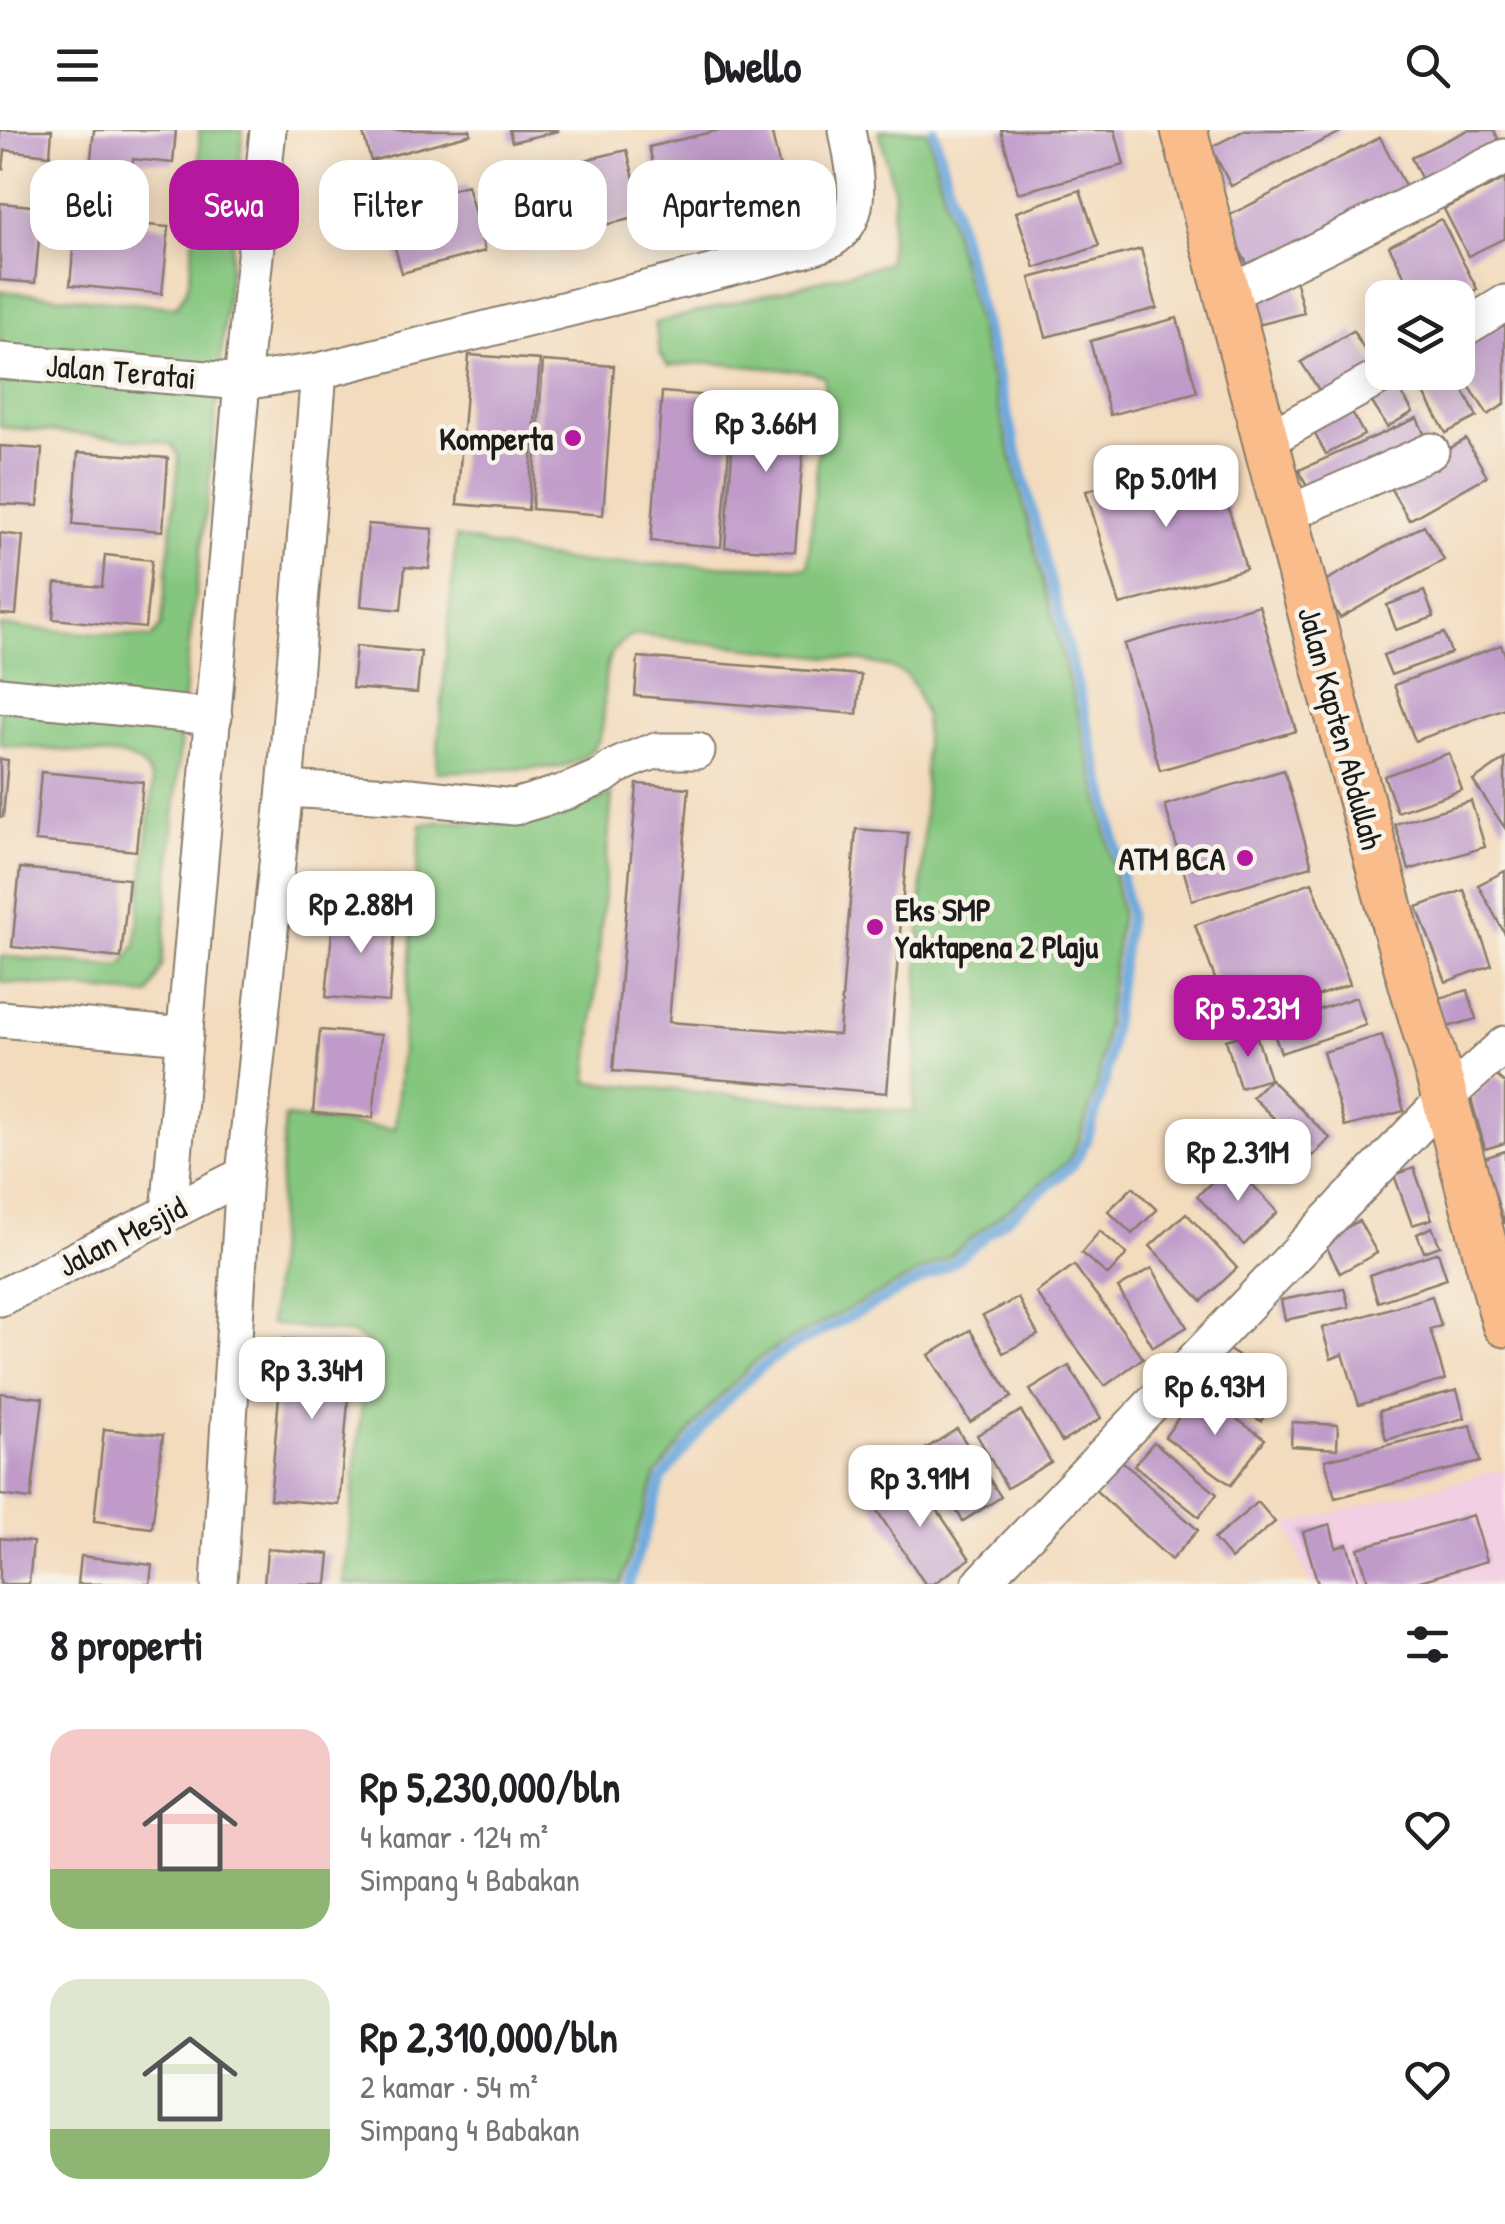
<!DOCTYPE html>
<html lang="id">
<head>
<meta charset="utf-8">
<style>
  body { margin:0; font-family:"Patrick Hand",sans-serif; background:#f2f2f2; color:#202124; height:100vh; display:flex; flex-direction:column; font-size:38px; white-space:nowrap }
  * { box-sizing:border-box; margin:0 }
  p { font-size:32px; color:#757577 }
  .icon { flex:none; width:55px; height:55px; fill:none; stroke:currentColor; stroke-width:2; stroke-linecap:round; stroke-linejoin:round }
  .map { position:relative; height:1454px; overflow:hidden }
  .sheet { display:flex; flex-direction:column; background:#fff; flex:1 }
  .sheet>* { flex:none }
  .hud { position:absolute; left:30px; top:30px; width:1000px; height:90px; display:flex; gap:20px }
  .buttons { position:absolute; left:1365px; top:150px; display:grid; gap:20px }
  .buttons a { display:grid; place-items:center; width:110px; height:110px; border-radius:20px; background:#fff; box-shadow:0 5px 25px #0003; font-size:50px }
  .price { position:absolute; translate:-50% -85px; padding:0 22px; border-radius:20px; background:#fff; color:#222; font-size:32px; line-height:65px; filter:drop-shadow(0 2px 5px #0008) }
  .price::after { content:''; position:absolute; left:50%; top:60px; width:30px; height:22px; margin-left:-15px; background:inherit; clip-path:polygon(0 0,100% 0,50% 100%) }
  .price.current { background:#b5179e; color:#fff }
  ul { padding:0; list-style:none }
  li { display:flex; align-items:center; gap:30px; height:250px; padding:0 50px }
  li span { display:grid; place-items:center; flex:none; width:280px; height:200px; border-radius:30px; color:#555 }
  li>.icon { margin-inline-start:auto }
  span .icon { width:120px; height:120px; fill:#fffc; stroke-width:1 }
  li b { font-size:42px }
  h2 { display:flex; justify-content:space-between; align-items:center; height:120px; padding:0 50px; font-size:42px }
  .tag { padding:0 35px; border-radius:30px; background:#fff; box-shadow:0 5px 25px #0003; font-size:35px; line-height:90px }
  .tag.current { background:#b5179e; color:#fff }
  header { display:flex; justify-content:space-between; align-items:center; height:130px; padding:0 50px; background:#fff; font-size:45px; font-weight:700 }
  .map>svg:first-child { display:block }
  .built { fill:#f2cfe2 }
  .green { fill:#84c67e; stroke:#50714d; stroke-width:2.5 }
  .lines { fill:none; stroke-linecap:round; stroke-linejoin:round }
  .stream { stroke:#6ca9dd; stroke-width:10 }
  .building { fill:#c09bca }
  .minor-casing { stroke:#887c6c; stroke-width:39 }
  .major-casing { stroke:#887c6c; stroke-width:49 }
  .minor { stroke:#fff; stroke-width:35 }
  .major { stroke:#f9bc8a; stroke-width:45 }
  .poi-dot { fill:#b5179e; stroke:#f7f3e8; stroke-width:4 }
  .labels { text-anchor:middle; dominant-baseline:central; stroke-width:9; stroke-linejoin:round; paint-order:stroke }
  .street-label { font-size:32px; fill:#1c1c1c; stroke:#f7f3e8 }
  .poi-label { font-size:32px; font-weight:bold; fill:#1c1c1c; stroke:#f7f3e8; text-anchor:end }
</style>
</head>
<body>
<header><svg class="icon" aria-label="menu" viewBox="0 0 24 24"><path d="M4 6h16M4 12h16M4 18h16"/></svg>Dwello<svg class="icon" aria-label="search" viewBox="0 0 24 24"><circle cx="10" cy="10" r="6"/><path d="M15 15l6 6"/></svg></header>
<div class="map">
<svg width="1505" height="1454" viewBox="0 0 1505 1454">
  <rect width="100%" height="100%" fill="#f7f3e8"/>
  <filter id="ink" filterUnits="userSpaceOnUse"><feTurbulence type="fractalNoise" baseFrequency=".01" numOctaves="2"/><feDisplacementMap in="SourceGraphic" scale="20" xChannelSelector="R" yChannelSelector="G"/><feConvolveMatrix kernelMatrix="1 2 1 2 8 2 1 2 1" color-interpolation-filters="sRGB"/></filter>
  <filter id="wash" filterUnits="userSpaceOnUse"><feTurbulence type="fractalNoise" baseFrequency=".0048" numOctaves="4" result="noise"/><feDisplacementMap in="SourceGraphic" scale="40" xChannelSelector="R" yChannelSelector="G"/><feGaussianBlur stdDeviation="2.25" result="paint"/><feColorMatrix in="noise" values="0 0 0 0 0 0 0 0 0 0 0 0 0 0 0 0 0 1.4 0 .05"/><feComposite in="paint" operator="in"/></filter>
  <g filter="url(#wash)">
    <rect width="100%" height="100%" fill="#f3dbbd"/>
    <path class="built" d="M 1505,1339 L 1505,1454 L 1309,1454 L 1287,1395 Z"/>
    <g class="green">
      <path d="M 199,0 L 243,0 L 209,355 L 186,542 L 162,836 L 149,865 L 0,852 L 0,826 L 121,837 L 136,815 L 153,656 C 149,638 141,632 124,626 L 0,615 L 0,496 L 151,508 L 161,496 L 163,482 L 179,327 L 172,315 L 157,311 L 0,297 L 0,161 L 176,177 L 187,159 L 190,145 L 200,49 Z"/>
      <path d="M 879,0 L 927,0 L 1101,675 L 1121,783 L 1098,952 L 1080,1008 L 1068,1031 L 947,1128 L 780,1215 L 754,1233 L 710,1277 L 656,1345 L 621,1454 L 344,1454 L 368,1213 L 353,1204 L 270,1194 L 285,987 L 395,999 L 421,695 C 446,688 473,695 499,693 C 534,691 580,678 612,665 L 588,952 L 914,982 L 925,660 L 925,586 L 915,557 L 906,545 L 890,537 L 862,531 L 637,505 C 588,519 613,574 599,609 C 593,624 576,632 562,637 L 436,642 L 456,407 L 530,425 L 585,433 L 808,437 L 825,247 L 811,242 L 712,233 L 668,236 L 660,224 L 655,193 L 888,133 L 894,62 Z"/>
    </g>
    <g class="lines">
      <path class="stream" d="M 629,1454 L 662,1349 L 716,1281 L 759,1239 L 784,1221 L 951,1134 L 1073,1035 L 1087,1011 L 1105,953 L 1129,784 L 1108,673 L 934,0"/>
    </g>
    <g id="blocks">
      <g class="building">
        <path d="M 0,0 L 52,0 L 50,25 L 5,20 L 3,39 L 0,39 Z"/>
        <path d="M 94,0 L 176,0 L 173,33 L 133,29 L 129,69 L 87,65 Z"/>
        <path d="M 362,0 L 470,0 L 471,4 L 371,31 Z"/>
        <path d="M 509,0 L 558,0 L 558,1 L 512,12 Z"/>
        <path d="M 720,0 L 771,0 L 784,55 L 665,83 L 649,17 Z"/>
        <path d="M 1001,0 L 1115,0 L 1124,35 L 1018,63 Z"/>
        <path d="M 1245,0 L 1345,0 L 1231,56 L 1211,17 Z"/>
        <path d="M 1468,0 L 1494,0 L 1500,13 L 1422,50 L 1411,27 Z"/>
        <path d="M 1380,7 L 1408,62 L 1252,143 L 1223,89 Z"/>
        <path d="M 627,20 L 643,86 L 524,114 L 508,48 Z"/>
        <path d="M 1505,49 L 1505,108 L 1468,126 L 1444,79 Z"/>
        <path d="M 467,55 L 485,121 L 402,143 L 384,78 Z"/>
        <path d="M 1080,60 L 1099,116 L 1035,138 L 1016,82 Z"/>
        <path d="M 0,73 L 42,77 L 35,153 L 0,150 Z"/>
        <path d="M 76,88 L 169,97 L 162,164 L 70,155 Z"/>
        <path d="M 1441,89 L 1477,159 L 1458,169 L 1416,168 L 1389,116 Z"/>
        <path d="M 1141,119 L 1157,178 L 1046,207 L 1030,148 Z"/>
        <path d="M 1295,149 L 1304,183 L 1258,195 L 1249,161 Z"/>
        <path d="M 1505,178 L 1505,274 L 1488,285 L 1458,239 L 1458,209 Z"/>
        <path d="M 1177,188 L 1197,262 L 1110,285 L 1090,211 Z"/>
        <path d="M 1353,201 L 1377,240 L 1326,271 L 1301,232 Z"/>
        <path d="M 469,225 L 540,230 L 528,380 L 457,374 Z"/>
        <path d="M 543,231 L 614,236 L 603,385 L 532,379 Z"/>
        <path d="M 1456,246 L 1477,287 L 1446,303 L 1424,263 Z"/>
        <path d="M 1396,254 L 1413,282 L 1387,297 L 1370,269 Z"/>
        <path d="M 662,262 L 733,268 L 721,417 L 651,411 Z"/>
        <path d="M 736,267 L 807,273 L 795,422 L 725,417 Z"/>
        <path d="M 1349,277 L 1364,305 L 1326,324 L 1311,297 Z"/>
        <path d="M 1417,288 L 1428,312 L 1311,365 L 1299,340 Z"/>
        <path d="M 1466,309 L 1487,346 L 1409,390 L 1388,354 Z"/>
        <path d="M 0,316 L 42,319 L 38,376 L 0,374 Z"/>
        <path d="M 78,322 L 168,328 L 163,401 L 73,394 Z"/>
        <path d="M 1213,324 L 1246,439 L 1120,475 L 1086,361 Z"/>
        <path d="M 368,394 L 433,399 L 429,439 L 405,437 L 401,480 L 361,476 Z"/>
        <path d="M 1424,395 L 1444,430 L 1340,488 L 1320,454 Z"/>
        <path d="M 0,403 L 23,406 L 16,485 L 0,484 Z"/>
        <path d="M 105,425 L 152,430 L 145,498 L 53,489 L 56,453 L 102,457 Z"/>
        <path d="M 1424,461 L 1434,487 L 1396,500 L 1387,475 Z"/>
        <path d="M 1259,475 L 1296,601 L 1160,640 L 1124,514 Z"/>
        <path d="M 1444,503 L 1451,523 L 1391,545 L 1383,525 Z"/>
        <path d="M 1501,515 L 1505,524 L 1505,578 L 1415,611 L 1394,555 Z"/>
        <path d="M 356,516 L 421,522 L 417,563 L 352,558 Z"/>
        <path d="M 638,527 L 861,545 L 857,584 L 635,566 Z"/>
        <path d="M 1449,623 L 1462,660 L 1397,682 L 1384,646 Z"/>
        <path d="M 0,629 L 8,630 L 3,687 L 0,687 Z"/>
        <path d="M 1505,629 L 1505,698 L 1473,651 Z"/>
        <path d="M 1284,640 L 1312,736 L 1192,770 L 1165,675 Z"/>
        <path d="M 41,642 L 143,652 L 136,721 L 35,711 Z"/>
        <path d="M 637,654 L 689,658 L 669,892 L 839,905 L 856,699 L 908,703 L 887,963 L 613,941 Z"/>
        <path d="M 1471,671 L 1485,717 L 1409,740 L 1395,694 Z"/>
        <path d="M 20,738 L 129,749 L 121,828 L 12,817 Z"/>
        <path d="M 1505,741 L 1505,804 L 1478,755 Z"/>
        <path d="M 1312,752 L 1350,854 L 1233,897 L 1195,795 Z"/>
        <path d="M 1464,760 L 1492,835 L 1446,852 L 1417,777 Z"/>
        <path d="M 334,779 L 396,785 L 389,872 L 326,867 Z"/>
        <path d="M 1468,860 L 1476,889 L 1444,898 L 1436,869 Z"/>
        <path d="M 1356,867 L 1366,895 L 1281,923 L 1271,896 Z"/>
        <path d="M 320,900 L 381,905 L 373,988 L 313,983 Z"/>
        <path d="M 1255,901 L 1270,949 L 1240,958 L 1226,910 Z"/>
        <path d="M 1382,905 L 1404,981 L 1345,997 L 1323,922 Z"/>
        <path d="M 1495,945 L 1505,953 L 1505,1013 L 1485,1019 L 1471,968 Z"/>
        <path d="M 1270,949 L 1330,1008 L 1313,1026 L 1252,967 Z"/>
        <path d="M 1251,995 L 1282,1019 L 1265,1041 L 1234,1016 Z"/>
        <path d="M 1505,1021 L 1505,1093 L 1504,1093 L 1484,1028 Z"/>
        <path d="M 1232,1033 L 1278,1082 L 1244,1115 L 1197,1066 Z"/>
        <path d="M 1414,1038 L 1432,1089 L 1412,1095 L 1394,1045 Z"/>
        <path d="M 1133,1057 L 1157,1080 L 1132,1104 L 1108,1081 Z"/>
        <path d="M 1186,1083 L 1237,1138 L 1202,1171 L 1150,1116 Z"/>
        <path d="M 1359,1091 L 1377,1123 L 1340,1143 L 1323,1110 Z"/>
        <path d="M 1432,1097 L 1440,1116 L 1424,1122 L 1417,1104 Z"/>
        <path d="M 1100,1101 L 1127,1124 L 1108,1145 L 1081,1123 Z"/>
        <path d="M 1438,1122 L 1447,1149 L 1378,1172 L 1369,1145 Z"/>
        <path d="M 1074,1135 L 1143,1228 L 1105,1256 L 1036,1163 Z"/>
        <path d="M 1152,1138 L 1187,1197 L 1153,1217 L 1118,1158 Z"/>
        <path d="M 1344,1158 L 1349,1177 L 1285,1190 L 1281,1170 Z"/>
        <path d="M 1432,1166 L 1441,1196 L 1430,1199 L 1445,1250 L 1359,1275 L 1343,1224 L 1331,1229 L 1322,1198 Z"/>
        <path d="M 1018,1168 L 1038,1205 L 1003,1223 L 983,1186 Z"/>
        <path d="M 970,1200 L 1012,1267 L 970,1292 L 929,1225 Z"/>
        <path d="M 284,1209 L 353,1215 L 339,1375 L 270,1369 Z"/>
        <path d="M 1227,1219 L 1284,1253 L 1261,1291 L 1204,1257 Z"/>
        <path d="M 1069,1236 L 1101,1288 L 1062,1312 L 1030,1260 Z"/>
        <path d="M 1457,1260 L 1465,1288 L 1386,1310 L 1379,1281 Z"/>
        <path d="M 1197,1261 L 1265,1309 L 1231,1355 L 1165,1307 Z"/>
        <path d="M 0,1263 L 43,1268 L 31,1369 L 0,1365 Z"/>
        <path d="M 1021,1281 L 1051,1332 L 1007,1358 L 977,1305 Z"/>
        <path d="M 1292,1292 L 1338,1295 L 1337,1319 L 1291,1316 Z"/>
        <path d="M 1471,1295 L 1480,1332 L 1335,1368 L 1325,1330 Z"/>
        <path d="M 104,1299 L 163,1305 L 152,1398 L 94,1391 Z"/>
        <path d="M 957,1299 L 1001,1367 L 963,1391 L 919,1323 Z"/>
        <path d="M 1154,1312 L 1217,1364 L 1199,1387 L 1134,1335 Z"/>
        <path d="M 1121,1330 L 1198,1400 L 1171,1430 L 1094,1359 Z"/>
        <path d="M 912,1342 L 970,1429 L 933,1454 L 925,1454 L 870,1370 Z"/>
        <path d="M 1258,1372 L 1275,1392 L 1231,1429 L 1214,1409 Z"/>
        <path d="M 1473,1385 L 1487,1431 L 1410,1454 L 1369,1454 L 1358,1418 Z"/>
        <path d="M 1330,1394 L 1336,1418 L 1347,1414 L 1359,1454 L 1318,1454 L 1303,1402 Z"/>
        <path d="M 0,1408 L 33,1412 L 29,1454 L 0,1454 Z"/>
        <path d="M 267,1419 L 330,1424 L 327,1454 L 264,1454 Z"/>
        <path d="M 81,1426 L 152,1435 L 150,1454 L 78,1454 Z"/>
      </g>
    </g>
  </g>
  <g filter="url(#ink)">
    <use href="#blocks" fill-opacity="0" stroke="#887c6c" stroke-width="2.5"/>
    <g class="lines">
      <defs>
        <g id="minor">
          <path d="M 1226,165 L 1505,27"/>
          <path d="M 1458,202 L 1505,173"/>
          <path d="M 0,231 L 242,252 L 319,241 L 806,119 C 814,116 822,114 829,111 C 870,88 853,36 847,0"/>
          <path d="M 1265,311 L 1389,242"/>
          <path d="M 1285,385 L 1431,321"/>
          <path d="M 0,565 L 214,587"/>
          <path d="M 285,659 L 410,666 L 514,677 L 568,661 L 603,646 L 615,637 L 640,626 L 656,621 L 697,621"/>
          <path d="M 0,889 L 185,906"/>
          <path d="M 169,1083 L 242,252 L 268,0"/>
          <path d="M 0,1168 L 244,1045"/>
          <path d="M 219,1454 L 244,1045 L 285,659 L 319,241"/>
          <path d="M 980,1454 L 1445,968 L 1505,914"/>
        </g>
        <path id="major" d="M 1184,0 L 1324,533 L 1395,796 L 1445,968 L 1505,1194"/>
      </defs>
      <use href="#minor" class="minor-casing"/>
      <use href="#major" class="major-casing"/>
      <use href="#minor" class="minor"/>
      <use href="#major" class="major"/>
    </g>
  </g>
  <g class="poi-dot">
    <circle cx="573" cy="308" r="10"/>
    <circle cx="1245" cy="728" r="10"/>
    <circle cx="875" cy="797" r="10"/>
  </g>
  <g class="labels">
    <g class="street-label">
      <text transform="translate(121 241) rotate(5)">Jalan Teratai</text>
      <text transform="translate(1341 598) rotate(75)">Jalan Kapten Abdullah</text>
      <text transform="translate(122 1106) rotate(-27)">Jalan Mesjid</text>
    </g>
    <g class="poi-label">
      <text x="553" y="308">Komperta</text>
      <text x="1225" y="728">ATM BCA</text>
      <text x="895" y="779" text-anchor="start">Eks SMP<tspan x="895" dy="37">Yaktapena 2 Plaju</tspan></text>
    </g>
  </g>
</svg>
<div class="buttons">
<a><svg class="icon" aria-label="layers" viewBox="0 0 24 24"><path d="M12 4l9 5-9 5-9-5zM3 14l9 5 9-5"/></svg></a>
</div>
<b class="price" style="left:766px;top:345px">Rp 3.66M</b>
<b class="price" style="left:1166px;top:400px">Rp 5.01M</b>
<b class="price" style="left:361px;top:826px">Rp 2.88M</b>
<b class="price current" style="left:1248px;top:930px">Rp 5.23M</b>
<b class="price" style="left:1238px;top:1074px">Rp 2.31M</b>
<b class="price" style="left:312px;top:1292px">Rp 3.34M</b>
<b class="price" style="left:1215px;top:1308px">Rp 6.93M</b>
<b class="price" style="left:920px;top:1400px">Rp 3.91M</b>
<div class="hud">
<a class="tag">Beli</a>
<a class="tag current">Sewa</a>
<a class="tag">Filter</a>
<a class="tag">Baru</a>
<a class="tag">Apartemen</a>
</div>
</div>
<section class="sheet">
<h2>8 properti<svg class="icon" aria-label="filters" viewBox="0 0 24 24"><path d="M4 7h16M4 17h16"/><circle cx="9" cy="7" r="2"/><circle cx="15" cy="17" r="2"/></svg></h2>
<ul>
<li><span style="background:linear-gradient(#f6c9c9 70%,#8fb573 0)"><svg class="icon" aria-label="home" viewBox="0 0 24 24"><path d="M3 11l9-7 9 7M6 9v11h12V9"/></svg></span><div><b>Rp 5,230,000/bln</b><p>4 kamar · 124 m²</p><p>Simpang 4 Babakan</p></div><svg class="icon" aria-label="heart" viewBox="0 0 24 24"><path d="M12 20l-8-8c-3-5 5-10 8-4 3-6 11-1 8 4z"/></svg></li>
<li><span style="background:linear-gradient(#dfe7d0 75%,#8fb573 0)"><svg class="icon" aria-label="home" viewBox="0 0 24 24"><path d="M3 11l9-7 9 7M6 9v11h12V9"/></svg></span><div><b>Rp 2,310,000/bln</b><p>2 kamar · 54 m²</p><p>Simpang 4 Babakan</p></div><svg class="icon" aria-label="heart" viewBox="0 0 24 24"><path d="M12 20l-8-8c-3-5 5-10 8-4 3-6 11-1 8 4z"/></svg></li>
</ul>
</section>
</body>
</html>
